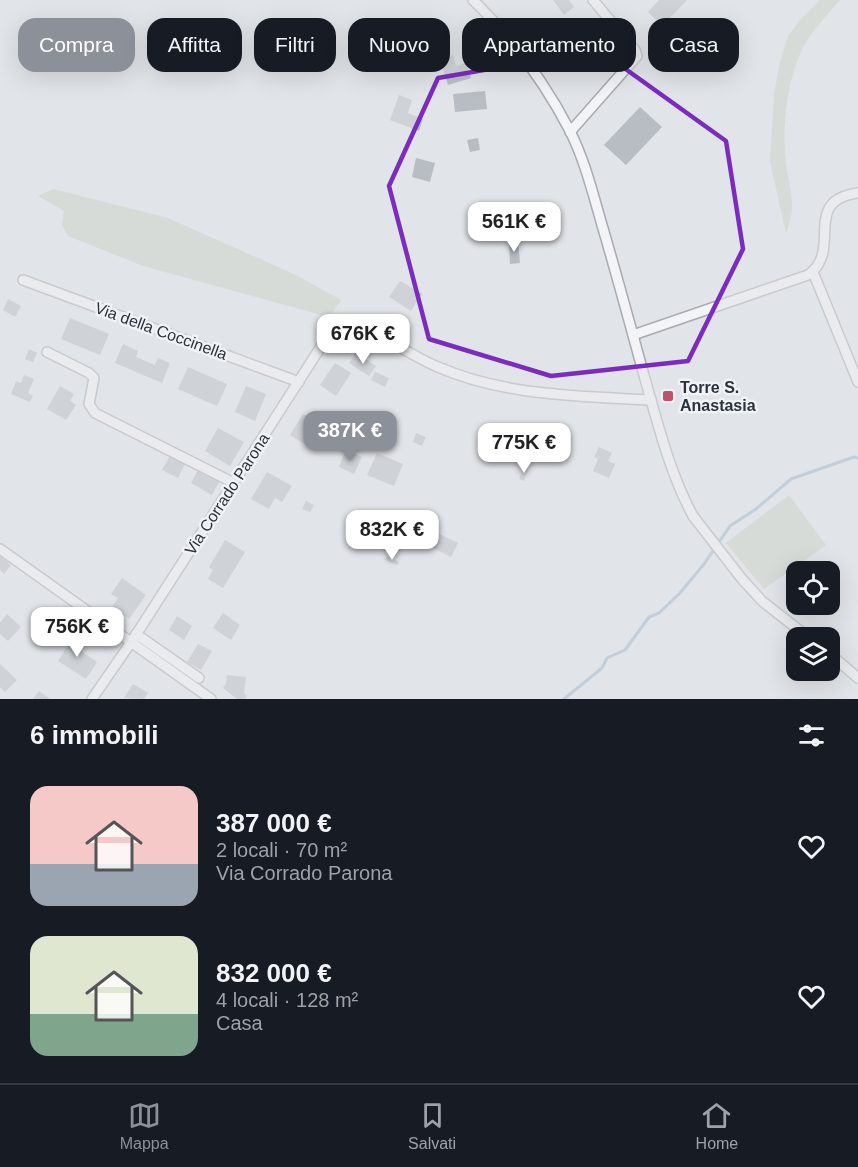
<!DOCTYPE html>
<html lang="it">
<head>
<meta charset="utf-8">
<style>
  body { margin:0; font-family:Helvetica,sans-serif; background:#242831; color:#f1f3f6; height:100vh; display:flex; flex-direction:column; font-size:22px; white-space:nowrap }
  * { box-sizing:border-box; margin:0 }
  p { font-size:20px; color:#9ea1a6 }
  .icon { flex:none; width:33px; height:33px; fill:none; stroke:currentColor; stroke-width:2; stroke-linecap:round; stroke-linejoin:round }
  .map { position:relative; height:699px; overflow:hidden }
  .details { display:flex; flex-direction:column; background:#171b24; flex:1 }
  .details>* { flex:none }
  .hud { position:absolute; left:18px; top:18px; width:822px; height:54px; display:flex; gap:12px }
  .fabs { position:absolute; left:786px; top:561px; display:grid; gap:12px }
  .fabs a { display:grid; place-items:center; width:54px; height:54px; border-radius:12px; background:#171b24; box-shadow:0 6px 24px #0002; font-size:30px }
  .price { position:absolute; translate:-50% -51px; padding:0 14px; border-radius:12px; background:#fff; color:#222; font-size:20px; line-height:39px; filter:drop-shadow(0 2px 3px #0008) }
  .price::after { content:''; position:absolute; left:50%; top:36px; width:18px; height:14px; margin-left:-9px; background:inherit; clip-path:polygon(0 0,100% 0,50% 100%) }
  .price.on { background:#8c9099; color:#fff }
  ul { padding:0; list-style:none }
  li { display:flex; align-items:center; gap:18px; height:150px; padding:0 30px }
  li span { display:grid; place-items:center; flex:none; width:168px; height:120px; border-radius:18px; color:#555 }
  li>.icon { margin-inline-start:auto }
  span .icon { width:72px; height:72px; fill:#fffc; stroke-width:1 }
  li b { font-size:26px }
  h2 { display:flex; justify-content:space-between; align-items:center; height:72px; padding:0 30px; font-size:26px }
  .pill { padding:0 21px; border-radius:18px; background:#171b24; box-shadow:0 6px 24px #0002; font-size:21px; line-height:54px }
  .pill.on { background:#8c9099; color:#fff }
  .tabs { display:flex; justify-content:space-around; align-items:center; height:84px; border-top:2px solid #363941; background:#171b24; font-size:16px; color:#9ea1a6 }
  .tabs a { display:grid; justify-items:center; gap:3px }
  .tabs .on { color:#8c9099 }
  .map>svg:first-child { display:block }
  .green { fill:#c7d1c3 }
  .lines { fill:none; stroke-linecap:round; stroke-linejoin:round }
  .stream { stroke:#9fb3c5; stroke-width:3 }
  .building { fill:#b8bdc4 }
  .minor-casing { stroke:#a7abb2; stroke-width:12 }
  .minor { stroke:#f3f4f7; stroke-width:9 }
  .marked { fill:none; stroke:#7b2cbf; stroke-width:4.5; stroke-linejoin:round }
  .poi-dot { fill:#c15166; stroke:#f0f3f6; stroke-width:2 }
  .labels { text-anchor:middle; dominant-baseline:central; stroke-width:5; stroke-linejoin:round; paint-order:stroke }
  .street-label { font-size:16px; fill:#2b323e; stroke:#f0f3f6 }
  .poi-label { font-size:16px; font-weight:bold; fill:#2b323e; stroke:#f0f3f6; text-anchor:start }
</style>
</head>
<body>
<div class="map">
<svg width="858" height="699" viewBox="0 0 858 699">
  <rect width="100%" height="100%" fill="#e1e4e8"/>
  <g class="green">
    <path d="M 820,0 L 840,0 C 830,12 819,23 810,36 C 789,65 783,116 785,152 C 786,183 800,201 786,233 L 770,161 L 774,94 L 780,62 L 788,36 L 801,19 Z"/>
    <path d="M 54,189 L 168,218 L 298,276 L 341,300 L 329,317 L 143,266 L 68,236 L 62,225 L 64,211 L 38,196 Z"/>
    <path d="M 789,495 L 826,545 L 764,589 L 726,543 Z"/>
  </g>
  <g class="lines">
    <path class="stream" d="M 564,699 L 602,668 L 607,658 L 625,650 L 649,617 L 659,613 L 680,593 L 704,564 L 730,526 L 756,509 L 791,479 L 854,457 L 858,458"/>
  </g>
  <g class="building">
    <path d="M 553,0 L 569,0 L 574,7 L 564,15 Z"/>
    <path d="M 659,0 L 687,0 L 662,26 L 648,12 Z"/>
    <path d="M 453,55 L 456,66 L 466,63 L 471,78 L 448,85 L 440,59 Z"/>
    <path d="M 485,91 L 487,109 L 455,112 L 453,94 Z"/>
    <path d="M 399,95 L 412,100 L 408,113 L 423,119 L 419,131 L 390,120 Z"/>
    <path d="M 640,107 L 662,127 L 626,165 L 604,145 Z"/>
    <path d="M 478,138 L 480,150 L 470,152 L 467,140 Z"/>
    <path d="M 416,158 L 435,163 L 430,182 L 412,177 Z"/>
    <path d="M 518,241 L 520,263 L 510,264 L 509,242 Z"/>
    <path d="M 400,281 L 422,294 L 411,311 L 389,297 Z"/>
    <path d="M 8,299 L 21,306 L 15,317 L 3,310 Z"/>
    <path d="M 70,318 L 109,334 L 100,355 L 61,339 Z"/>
    <path d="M 123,344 L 138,351 L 136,357 L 155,365 L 158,358 L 170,363 L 162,383 L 115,363 Z"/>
    <path d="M 29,349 L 37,353 L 33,362 L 25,359 Z"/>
    <path d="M 356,353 L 376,366 L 369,376 L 349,363 Z"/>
    <path d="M 335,363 L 351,373 L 336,396 L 320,385 Z"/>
    <path d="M 188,367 L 227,384 L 217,406 L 178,389 Z"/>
    <path d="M 375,372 L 389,378 L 385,387 L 371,380 Z"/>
    <path d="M 24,375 L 34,379 L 28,393 L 33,396 L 30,402 L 11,394 L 16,381 L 21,383 Z"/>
    <path d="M 60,386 L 74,394 L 70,401 L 76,405 L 66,420 L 47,409 Z"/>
    <path d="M 246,386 L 266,394 L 255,421 L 235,412 Z"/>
    <path d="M 303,414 L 321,425 L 308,446 L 290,435 Z"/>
    <path d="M 218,428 L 244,442 L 230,466 L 205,451 Z"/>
    <path d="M 416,433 L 426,437 L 422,446 L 413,442 Z"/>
    <path d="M 599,447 L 612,453 L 608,461 L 615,464 L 609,478 L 593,471 L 598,459 L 594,457 Z"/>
    <path d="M 346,450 L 362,457 L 354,474 L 339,467 Z"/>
    <path d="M 377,453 L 403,464 L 394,486 L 367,475 Z"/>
    <path d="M 171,454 L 186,462 L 178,478 L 162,470 Z"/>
    <path d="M 524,467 L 528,469 L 524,481 L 519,479 Z"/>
    <path d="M 199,468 L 220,480 L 212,495 L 191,483 Z"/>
    <path d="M 267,472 L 292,486 L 282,502 L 275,498 L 269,509 L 251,499 Z"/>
    <path d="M 306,501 L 314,505 L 310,512 L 302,509 Z"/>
    <path d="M 429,529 L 458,543 L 451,557 L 423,543 Z"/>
    <path d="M 225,540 L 245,552 L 223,588 L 208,579 L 213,570 L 209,567 Z"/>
    <path d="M 0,556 L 11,565 L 4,574 L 0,570 Z"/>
    <path d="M 387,556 L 399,562 L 397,565 L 385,560 Z"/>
    <path d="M 824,561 L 835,579 L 830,583 L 830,572 L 809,572 Z"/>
    <path d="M 122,578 L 146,595 L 129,619 L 112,607 L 118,598 L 111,594 Z"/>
    <path d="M 223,613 L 240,625 L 231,640 L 213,628 Z"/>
    <path d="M 7,614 L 21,627 L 8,641 L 0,634 L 0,623 Z"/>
    <path d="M 177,616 L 192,626 L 184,640 L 169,630 Z"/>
    <path d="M 69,634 L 84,644 L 80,650 L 97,662 L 86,679 L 58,661 L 68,645 L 64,642 Z"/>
    <path d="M 198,644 L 212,651 L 201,670 L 187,662 Z"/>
    <path d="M 0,664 L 17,680 L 5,692 L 0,687 Z"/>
    <path d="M 227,675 L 246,677 L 244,693 L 247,696 L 245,699 L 237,699 L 223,688 L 226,684 Z"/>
    <path d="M 133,684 L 148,693 L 144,699 L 124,698 Z"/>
    <path d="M 39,691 L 50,699 L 33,699 Z"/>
  </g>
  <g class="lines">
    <defs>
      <g id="minor">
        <path d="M 473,0 C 512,38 545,83 570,131 C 585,161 593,194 602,225 C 617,276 631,328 645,379 C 658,424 670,474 693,516 L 742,579 L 762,601 L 809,638"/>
        <path d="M 570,132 L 637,56 L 635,50 L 593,0"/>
        <path d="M 813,272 L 858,382"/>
        <path d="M 23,280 L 299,382"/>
        <path d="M 633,335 L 808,275 C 844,250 800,201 858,193"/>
        <path d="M 47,352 L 89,373 L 94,378 L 89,404 L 95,413 L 234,483"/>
        <path d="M 0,549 L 211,699"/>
        <path d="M 136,634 L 199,678"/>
        <path d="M 830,654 L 858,678"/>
        <path d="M 92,699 L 132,641 L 331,331 L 342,320 L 353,321 C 382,335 408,354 438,367 C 505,396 579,396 651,400"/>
      </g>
    </defs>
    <use href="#minor" class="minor-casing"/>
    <use href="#minor" class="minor"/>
  </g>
  <path d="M0 0H858V699H0ZM 599,50 L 726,141 L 743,249 L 688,361 L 551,376 L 429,339 L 389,186 L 438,78 Z" fill="#e1e4e8" fill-opacity=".55" fill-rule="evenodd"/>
  <path class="marked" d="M 599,50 L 726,141 L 743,249 L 688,361 L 551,376 L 429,339 L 389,186 L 438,78 Z"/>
  <rect class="poi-dot" x="662" y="390" width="12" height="12" rx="3"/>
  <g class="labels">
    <g class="street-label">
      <text transform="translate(161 331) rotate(20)">Via della Coccinella</text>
      <text transform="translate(227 494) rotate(-57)">Via Corrado Parona</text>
    </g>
    <g class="poi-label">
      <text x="680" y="387">Torre S.<tspan x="680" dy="18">Anastasia</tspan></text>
    </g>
  </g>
</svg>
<div class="fabs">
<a><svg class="icon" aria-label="locate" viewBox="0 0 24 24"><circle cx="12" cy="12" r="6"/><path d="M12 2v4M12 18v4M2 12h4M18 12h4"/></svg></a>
<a><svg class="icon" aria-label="layers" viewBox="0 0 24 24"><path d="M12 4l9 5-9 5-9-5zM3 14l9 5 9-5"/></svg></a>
</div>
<b class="price" style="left:514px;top:253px">561K €</b>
<b class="price" style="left:363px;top:365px">676K €</b>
<b class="price on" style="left:350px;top:462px">387K €</b>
<b class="price" style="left:524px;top:474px">775K €</b>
<b class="price" style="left:392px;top:561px">832K €</b>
<b class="price" style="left:77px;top:658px">756K €</b>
<div class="hud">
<a class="pill on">Compra</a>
<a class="pill">Affitta</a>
<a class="pill">Filtri</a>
<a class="pill">Nuovo</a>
<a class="pill">Appartamento</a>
<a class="pill">Casa</a>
</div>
</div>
<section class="details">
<h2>6 immobili<svg class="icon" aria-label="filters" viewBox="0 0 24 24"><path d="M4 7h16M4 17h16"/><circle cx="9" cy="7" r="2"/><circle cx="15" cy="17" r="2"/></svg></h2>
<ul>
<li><span style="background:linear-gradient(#f6c9c9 65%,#9aa5b1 0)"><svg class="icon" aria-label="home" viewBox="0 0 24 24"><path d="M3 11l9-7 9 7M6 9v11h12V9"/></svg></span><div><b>387 000 €</b><p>2 locali · 70 m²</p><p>Via Corrado Parona</p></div><svg class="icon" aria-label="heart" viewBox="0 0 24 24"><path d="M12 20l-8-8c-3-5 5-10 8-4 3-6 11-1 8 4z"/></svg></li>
<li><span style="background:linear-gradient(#dfe7d0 65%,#7fa58c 0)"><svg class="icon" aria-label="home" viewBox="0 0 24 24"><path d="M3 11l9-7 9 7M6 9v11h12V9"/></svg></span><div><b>832 000 €</b><p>4 locali · 128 m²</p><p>Casa</p></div><svg class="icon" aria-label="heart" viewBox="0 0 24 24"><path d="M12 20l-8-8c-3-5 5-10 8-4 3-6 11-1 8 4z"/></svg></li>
</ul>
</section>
<nav class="tabs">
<a class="on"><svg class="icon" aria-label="map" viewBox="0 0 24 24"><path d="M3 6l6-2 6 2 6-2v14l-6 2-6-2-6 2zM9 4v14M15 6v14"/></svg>Mappa</a>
<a><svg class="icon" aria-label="saved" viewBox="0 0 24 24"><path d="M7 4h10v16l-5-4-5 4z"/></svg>Salvati</a>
<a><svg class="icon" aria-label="home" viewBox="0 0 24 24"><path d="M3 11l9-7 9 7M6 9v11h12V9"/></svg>Home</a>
</nav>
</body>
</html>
